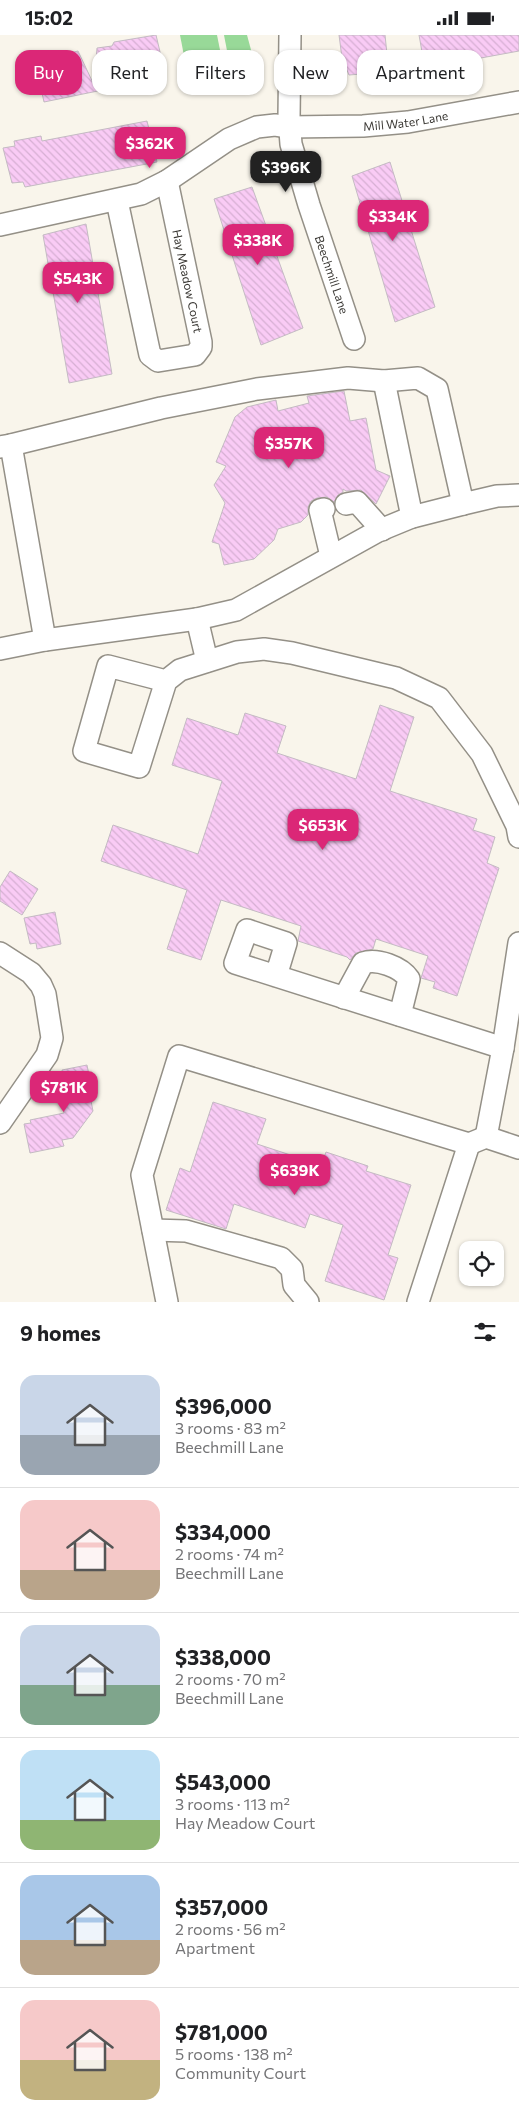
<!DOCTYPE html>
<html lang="en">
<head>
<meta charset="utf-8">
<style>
  body { margin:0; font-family:Commissioner,sans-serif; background:#f6f6f6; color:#202124; height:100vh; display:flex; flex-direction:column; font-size:19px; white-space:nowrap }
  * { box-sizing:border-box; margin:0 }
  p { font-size:16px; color:#757577 }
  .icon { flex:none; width:28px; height:28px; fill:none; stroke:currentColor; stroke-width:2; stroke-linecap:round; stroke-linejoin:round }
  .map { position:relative; height:1267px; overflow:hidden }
  .side { display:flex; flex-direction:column; background:#fff; flex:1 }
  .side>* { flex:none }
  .hud { position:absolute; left:15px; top:15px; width:490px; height:45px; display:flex; gap:10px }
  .buttons { position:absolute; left:459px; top:1206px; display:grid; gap:10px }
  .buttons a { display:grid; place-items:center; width:45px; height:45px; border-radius:10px; background:#fff; box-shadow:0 1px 4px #0004; font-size:25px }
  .price { position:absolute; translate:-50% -42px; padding:0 11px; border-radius:10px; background:#db2777; color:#fff; font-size:16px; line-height:32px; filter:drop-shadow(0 1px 2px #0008) }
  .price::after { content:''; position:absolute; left:50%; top:30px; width:15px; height:11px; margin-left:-8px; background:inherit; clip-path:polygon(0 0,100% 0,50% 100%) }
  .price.active { background:#222; color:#fff }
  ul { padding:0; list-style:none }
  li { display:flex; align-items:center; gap:15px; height:125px; padding:0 20px }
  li+li { border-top:1px solid #e0e0e0 }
  li span { display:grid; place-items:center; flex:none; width:140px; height:100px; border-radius:15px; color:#555 }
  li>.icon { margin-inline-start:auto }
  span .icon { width:60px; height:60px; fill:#fffc; stroke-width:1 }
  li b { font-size:21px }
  h2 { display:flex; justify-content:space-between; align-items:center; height:60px; padding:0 20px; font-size:21px }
  .tag { padding:0 18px; border-radius:15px; background:#fff; box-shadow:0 1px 4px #0004; font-size:18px; line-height:45px }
  .tag.active { background:#db2777; color:#fff }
  .status { display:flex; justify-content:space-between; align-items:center; height:35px; padding:0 25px; background:#fff; direction:ltr }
  .status svg { height:14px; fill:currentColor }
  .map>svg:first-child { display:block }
  .park { fill:#98d998 }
  .building { fill:url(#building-back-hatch); stroke:#c4bbc3 }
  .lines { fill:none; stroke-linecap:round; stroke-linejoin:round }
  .minor-casing { stroke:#949087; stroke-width:24 }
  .minor { stroke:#fff; stroke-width:21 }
  .labels { text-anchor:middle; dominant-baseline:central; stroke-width:5; stroke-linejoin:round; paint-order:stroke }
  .street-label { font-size:12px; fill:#3c3a36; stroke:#fff }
</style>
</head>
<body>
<div class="status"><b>15:02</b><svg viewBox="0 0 49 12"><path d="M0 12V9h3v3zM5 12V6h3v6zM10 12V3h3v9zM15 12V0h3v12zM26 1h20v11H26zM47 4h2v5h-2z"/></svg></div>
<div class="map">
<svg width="519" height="1267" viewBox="0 0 519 1267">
  <defs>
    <pattern id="building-back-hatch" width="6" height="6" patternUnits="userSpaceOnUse" patternTransform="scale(1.25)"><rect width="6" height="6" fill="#f9cbf5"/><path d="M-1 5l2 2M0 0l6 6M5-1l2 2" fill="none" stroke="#d6afd3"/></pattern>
  </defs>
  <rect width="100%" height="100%" fill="#f9f5eb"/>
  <g class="park">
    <path d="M 180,0 L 217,0 L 226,45 L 190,52 Z"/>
    <path d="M 224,0 L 247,0 L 258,41 L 233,47 Z"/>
  </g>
  <g class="building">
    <path d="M 156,0 L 166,42 L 44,67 L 36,31 L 53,27 L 53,22 L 78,16 L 94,50 L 97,13 L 112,11 L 114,7 Z"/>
    <path d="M 339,0 L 385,0 L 387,19 L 381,20 L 385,37 L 349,40 L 342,23 Z"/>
    <path d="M 419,0 L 519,0 L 519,16 L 470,25 L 471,29 L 442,33 L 440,24 L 424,28 Z"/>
    <path d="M 147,86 L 157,127 L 25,152 L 23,147 L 12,148 L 3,113 L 15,111 L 14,106 L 41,101 L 42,106 Z"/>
    <path d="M 390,127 L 435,272 L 395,287 L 352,141 Z"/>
    <path d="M 252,152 L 303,293 L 261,310 L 214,164 Z"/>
    <path d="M 86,189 L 112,339 L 69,348 L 43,200 Z"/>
    <path d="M 344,356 L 350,386 L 366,383 L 376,435 L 390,441 L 376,469 L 361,455 L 346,456 L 343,454 L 343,457 L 338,460 L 334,467 L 327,462 L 317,463 L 311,466 L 308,472 L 308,480 L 301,487 L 278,494 L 274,505 L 254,524 L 224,530 L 219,509 L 212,507 L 225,468 L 214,450 L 226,431 L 216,427 L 235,382 L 247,372 L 276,365 L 278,376 L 309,368 L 307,361 Z"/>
    <path d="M 380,670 L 414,682 L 390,756 L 477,784 L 473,795 L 495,802 L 487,828 L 499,833 L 457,961 L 433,953 L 435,947 L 421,943 L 428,921 L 376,904 L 373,914 L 356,918 L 350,925 L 347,922 L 298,906 L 301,891 L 221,865 L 201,925 L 167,914 L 187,855 L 101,826 L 113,790 L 198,819 L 222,746 L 172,730 L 187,683 L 238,700 L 245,678 L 286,691 L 277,718 L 356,744 Z"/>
    <path d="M 10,836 L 38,854 L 22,880 L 0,866 L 0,852 Z"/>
    <path d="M 55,877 L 61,909 L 37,914 L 36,908 L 30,909 L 24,883 Z"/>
    <path d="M 87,1030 L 94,1065 L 91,1066 L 93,1076 L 73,1103 L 62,1105 L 64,1111 L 30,1118 L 24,1089 L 31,1088 L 30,1085 L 64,1078 L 58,1046 L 64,1045 L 62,1035 Z"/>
    <path d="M 213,1067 L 266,1084 L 257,1109 L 321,1130 L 326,1117 L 368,1131 L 366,1136 L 411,1150 L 388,1220 L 398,1223 L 384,1265 L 325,1246 L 343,1190 L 310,1179 L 305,1193 L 234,1169 L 226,1194 L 166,1175 L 180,1133 L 190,1137 Z"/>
  </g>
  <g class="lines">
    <defs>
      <g id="minor">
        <path id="s1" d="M 290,0 L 289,83 L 291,109 L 309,170 L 354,304"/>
        <path d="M 117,166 L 150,320 L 158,326 L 195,320 L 201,312 L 201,307 L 167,146"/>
        <path id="s2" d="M 0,190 L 141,159 L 167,146 L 229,104 L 257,92 L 275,90 L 289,92 L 363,91 L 408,87 L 519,67"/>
        <path d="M 384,346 L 412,482"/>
        <path d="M 11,410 L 161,373 L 257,354 L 348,343 L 384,346 L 418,343 L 437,354 L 463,469 L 497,461 L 519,460"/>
        <path d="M 0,412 L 11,410 L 45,605 L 0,614"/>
        <path d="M 346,469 L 357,467 L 382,495"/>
        <path d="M 324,474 L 320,475 L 331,521"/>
        <path d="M 197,584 L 207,626"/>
        <path d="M 45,605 L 197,584 L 236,575 L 378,496 L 412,482 L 463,469"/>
        <path d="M 166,646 L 108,631 L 84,716 L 139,732 L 166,646 L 180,635 L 237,617 L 264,614 L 292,618 L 396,643 L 439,663 L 482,719 L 517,791 L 519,802"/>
        <path d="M 0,918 L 31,938 L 41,950 L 45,959 L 52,1003 L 47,1020 L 0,1088"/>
        <path d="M 276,941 L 286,908 L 247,895 L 235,928 L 503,1013"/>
        <path d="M 344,963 L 363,928 C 377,923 401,932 409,944 L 400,980"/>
        <path d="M 486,1102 L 503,1013 L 519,908"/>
        <path d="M 153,1195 L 186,1196 L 281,1223 L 292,1234 L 294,1250 L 308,1267"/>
        <path d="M 167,1267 L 142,1140 L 179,1021 L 469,1109 L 486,1102 L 519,1113"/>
        <path d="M 418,1267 L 469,1109"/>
      </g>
    </defs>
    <use href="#minor" class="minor-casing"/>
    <use href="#minor" class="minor"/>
  </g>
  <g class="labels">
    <g class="street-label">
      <text stroke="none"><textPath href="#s2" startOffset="428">Mill Water Lane</textPath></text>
      <text stroke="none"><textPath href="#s1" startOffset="246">Beechmill Lane</textPath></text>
      <text transform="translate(188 246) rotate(78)">Hay Meadow Court</text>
    </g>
  </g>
</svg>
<div class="buttons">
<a><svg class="icon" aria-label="locate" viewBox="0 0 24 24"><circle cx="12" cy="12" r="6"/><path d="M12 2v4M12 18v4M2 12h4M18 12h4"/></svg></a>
</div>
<b class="price" style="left:150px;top:134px">$362K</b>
<b class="price active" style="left:286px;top:158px">$396K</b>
<b class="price" style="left:393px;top:207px">$334K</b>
<b class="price" style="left:258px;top:231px">$338K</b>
<b class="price" style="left:78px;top:269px">$543K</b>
<b class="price" style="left:289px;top:434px">$357K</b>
<b class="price" style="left:323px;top:816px">$653K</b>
<b class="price" style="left:64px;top:1078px">$781K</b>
<b class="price" style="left:295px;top:1161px">$639K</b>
<div class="hud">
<a class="tag active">Buy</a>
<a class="tag">Rent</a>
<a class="tag">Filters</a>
<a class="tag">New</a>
<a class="tag">Apartment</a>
</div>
</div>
<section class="side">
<h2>9 homes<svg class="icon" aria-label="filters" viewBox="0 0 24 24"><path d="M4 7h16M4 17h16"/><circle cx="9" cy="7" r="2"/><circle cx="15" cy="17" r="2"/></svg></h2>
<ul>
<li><span style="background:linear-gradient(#c9d6e8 60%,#9aa5b1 0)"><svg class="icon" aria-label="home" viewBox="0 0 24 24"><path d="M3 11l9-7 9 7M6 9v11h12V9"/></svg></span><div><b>$396,000</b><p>3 rooms · 83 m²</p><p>Beechmill Lane</p></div></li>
<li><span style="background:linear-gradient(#f6c9c9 70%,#b9a48a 0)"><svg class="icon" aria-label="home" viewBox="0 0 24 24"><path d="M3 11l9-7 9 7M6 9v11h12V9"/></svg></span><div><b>$334,000</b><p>2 rooms · 74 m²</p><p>Beechmill Lane</p></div></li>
<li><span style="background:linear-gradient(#c9d6e8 60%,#7fa58c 0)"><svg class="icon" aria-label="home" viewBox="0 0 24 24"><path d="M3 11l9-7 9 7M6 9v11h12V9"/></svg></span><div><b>$338,000</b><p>2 rooms · 70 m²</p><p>Beechmill Lane</p></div></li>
<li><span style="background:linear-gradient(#bfe0f5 70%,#8fb573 0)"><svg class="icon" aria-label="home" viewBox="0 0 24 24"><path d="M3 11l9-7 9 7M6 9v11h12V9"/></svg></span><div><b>$543,000</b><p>3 rooms · 113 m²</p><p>Hay Meadow Court</p></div></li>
<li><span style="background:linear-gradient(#a9c7e8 65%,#b9a48a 0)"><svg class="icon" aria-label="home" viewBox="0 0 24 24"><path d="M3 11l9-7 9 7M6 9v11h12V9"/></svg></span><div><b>$357,000</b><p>2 rooms · 56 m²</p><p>Apartment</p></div></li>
<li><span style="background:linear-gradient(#f6c9c9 60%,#c2b280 0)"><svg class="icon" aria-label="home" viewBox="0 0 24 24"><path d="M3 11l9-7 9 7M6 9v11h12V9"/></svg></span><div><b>$781,000</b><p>5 rooms · 138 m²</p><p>Community Court</p></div></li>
</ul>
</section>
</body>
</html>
